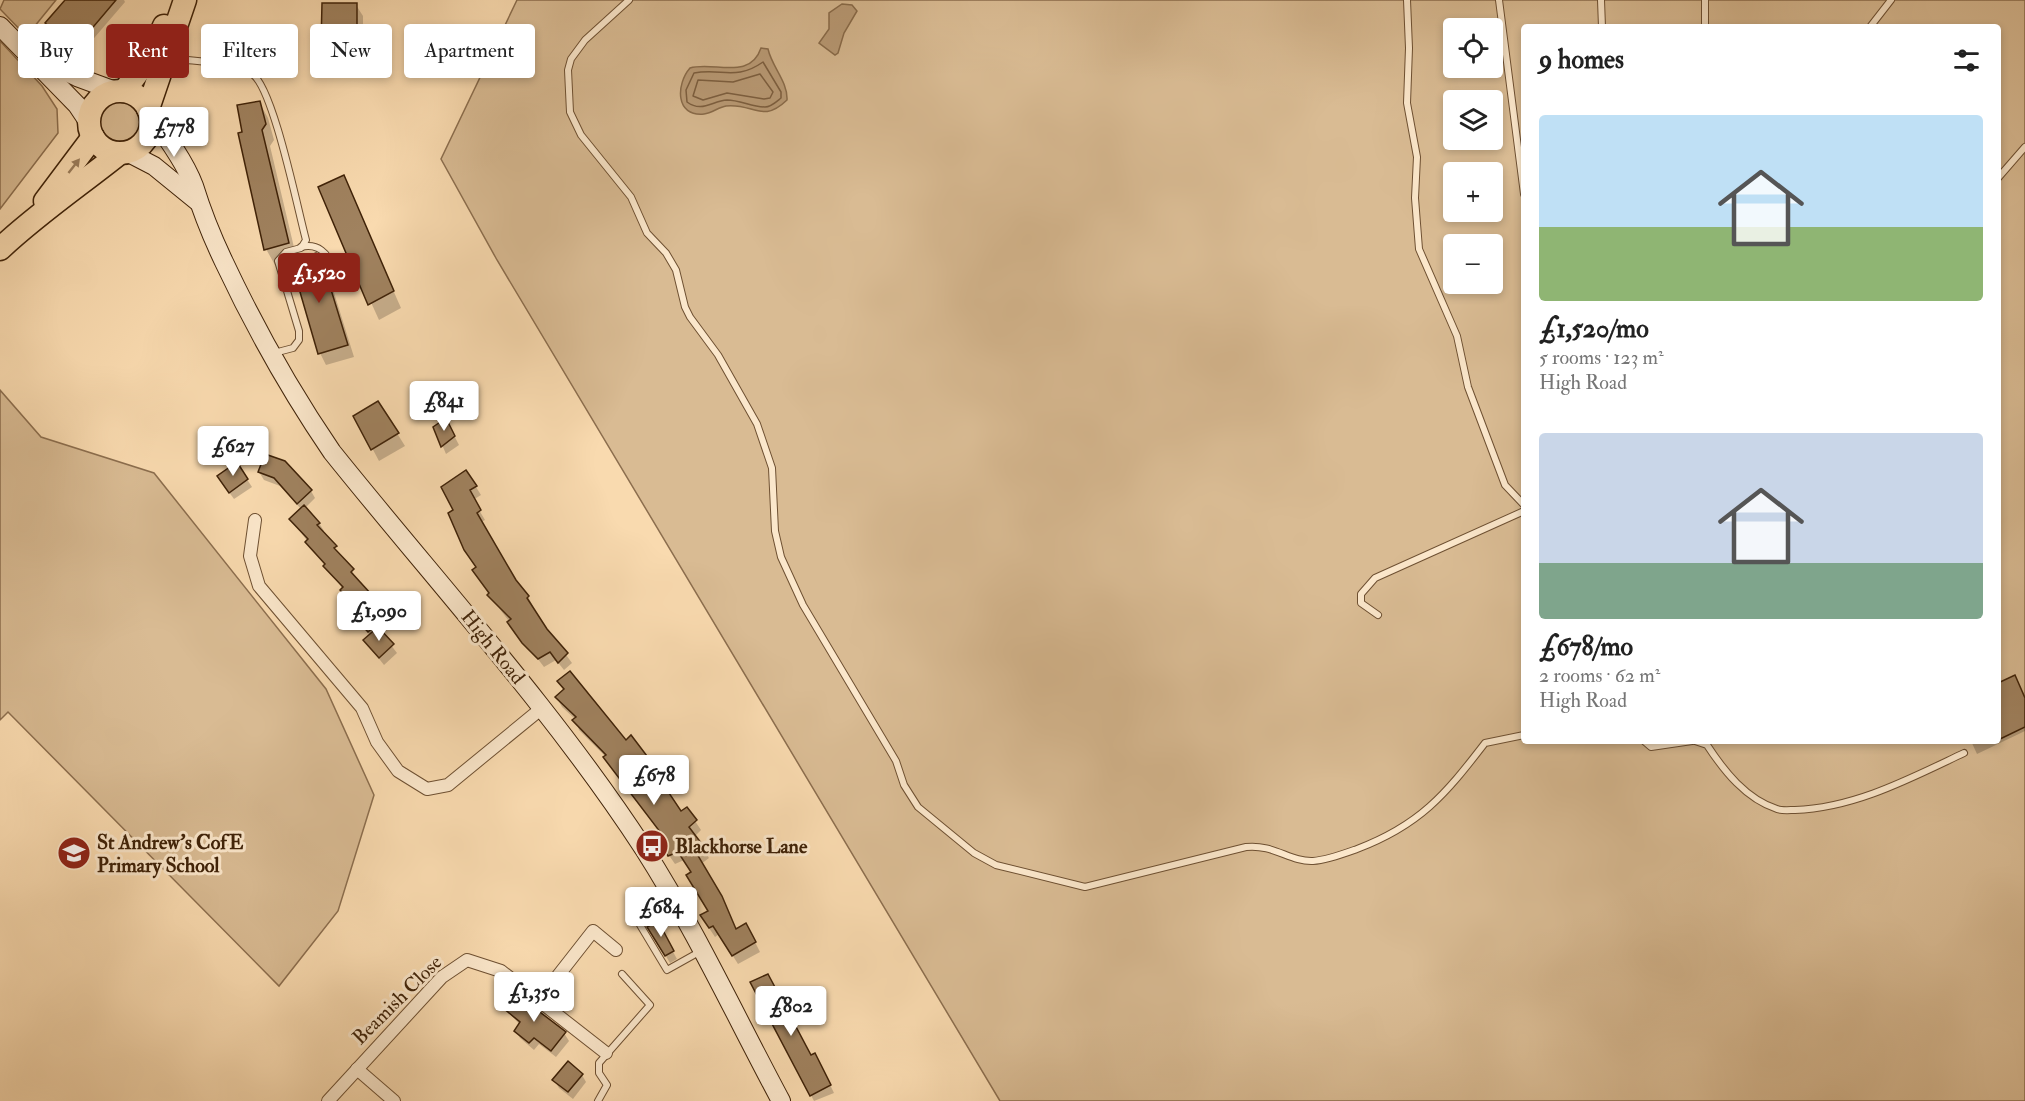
<!DOCTYPE html>
<html lang="en">
<head>
<meta charset="utf-8">
<style>
  body { margin:0; font-family:"IM FELL Double Pica",serif; background:#f6f6f6; color:#222; height:100vh; display:flex; flex-direction:column; font-size:22px; white-space:nowrap }
  * { box-sizing:border-box; margin:0 }
  p { font-size:20px; color:#767676 }
  .icon { flex:none; width:33px; height:33px; fill:none; stroke:currentColor; stroke-width:2; stroke-linecap:round; stroke-linejoin:round }
  .map { position:relative; flex:1; overflow:hidden }
  .details { position:absolute; left:1521px; top:24px; width:480px; height:720px; display:flex; flex-direction:column; background:#fff; border-radius:6px; box-shadow:0 3px 9px #0003 }
  .details>* { flex:none }
  .hud { position:absolute; left:18px; top:24px; width:570px; height:54px; display:flex; gap:12px }
  .tools { position:absolute; left:1443px; top:18px; display:grid; gap:12px }
  .tools a { display:grid; place-items:center; width:60px; height:60px; border-radius:6px; background:#fff; box-shadow:0 3px 9px #0003; font-size:30px }
  .price { position:absolute; translate:-50% -51px; padding:0 14px; border-radius:6px; background:#fff; color:#222; font-size:20px; line-height:39px; filter:drop-shadow(0 2px 3px #0008) }
  .price::after { content:''; position:absolute; left:50%; top:36px; width:18px; height:14px; margin-left:-9px; background:inherit; clip-path:polygon(0 0,100% 0,50% 100%) }
  .price.selected { background:#8f2418; color:#fff }
  ul { padding:0; list-style:none }
  li { display:grid; align-content:center; gap:12px; height:318px; padding:0 18px }
  li span { display:grid; place-items:center; height:186px; border-radius:6px; color:#555 }
  li>.icon { margin-inline-start:auto }
  span .icon { width:108px; height:108px; fill:#fffc; stroke-width:1 }
  li b { font-size:26px }
  h2 { display:flex; justify-content:space-between; align-items:center; height:72px; padding:0 18px; font-size:26px }
  .chip { padding:0 21px; border-radius:6px; background:#fff; box-shadow:0 3px 9px #0003; font-size:21px; line-height:54px }
  .chip.selected { background:#8f2418; color:#fff }
  .map>svg:first-child { display:block }
  .green { fill:#d9bb93; stroke:#8c6e4e; stroke-width:1.5; fill-rule:evenodd }
  .water { fill:#ba9b76; stroke:#896b4a; stroke-width:1.5 }
  .shadow { fill:#0003 }
  .lines { fill:none; stroke-linecap:round; stroke-linejoin:round }
  .shore { stroke:#7c5e3f; stroke-width:1.5 }
  .building { fill:#a0825f; stroke:#3f2208; stroke-width:1.5 }
  .lane-casing { stroke:#6e5032; stroke-width:8 }
  .street-casing { stroke:#6e5032; stroke-width:14 }
  .secondary-casing { stroke:#3f2208; stroke-width:20 }
  .highway-casing { stroke:#3f2208; stroke-width:25 }
  .lane { stroke:#fbe7cb; stroke-width:6 }
  .street { stroke:#fbe7cb; stroke-width:12 }
  .secondary { stroke:#fbe7cb; stroke-width:18 }
  .highway { stroke:#f9daaf; stroke-width:22 }
  .oneway { fill:#9c7e5c }
  .labels { text-anchor:middle; dominant-baseline:central; stroke-width:6; stroke-linejoin:round; paint-order:stroke }
  .street-label { font-size:20px; fill:#3f2208; stroke:#fbe7cb }
  .poi-label { font-size:20px; font-weight:bold; fill:#3f2208; stroke:#fbe7cb; text-anchor:start }
</style>
</head>
<body>
<div class="map">
<svg width="2025" height="1101" viewBox="0 0 2025 1101">
  <rect width="100%" height="100%" fill="#f9daaf"/>
  <filter id="stains"><feTurbulence type="fractalNoise" baseFrequency=".00333" numOctaves="4"/><feColorMatrix values="0 0 0 0 .2 0 0 0 0 .09 0 0 0 0 .02 0 0 0 .5 -.17"/></filter>
  <radialGradient id="worn" r=".72"><stop offset=".6" stop-color="#630" stop-opacity="0"/><stop offset="1" stop-color="#630" stop-opacity=".3"/></radialGradient>
  <g class="green">
    <path d="M 4,0 L 56,0 L 30,32 L 68,63 C 40,55 20,29 0,9 Z"/>
    <path d="M 517,0 L 2025,0 L 2025,1101 L 1000,1101 L 497,260 L 441,159 ZM 1524,27 L 1998,27 L 1998,741 L 1524,741 ZM 1454,28 L 1492,28 L 1492,68 L 1454,68 ZM 1454,100 L 1492,100 L 1492,140 L 1454,140 ZM 1454,172 L 1492,172 L 1492,212 L 1454,212 ZM 1454,244 L 1492,244 L 1492,284 L 1454,284 Z"/>
    <path d="M 0,41 L 42,86 L 57,109 L 58,133 L 0,209 Z"/>
    <circle cx="120" cy="122" r="20"/>
    <path d="M 0,390 L 41,437 L 154,473 L 326,689 L 374,795 L 338,911 L 279,986 L 8,712 L 0,720 Z"/>
  </g>
  <g class="water">
    <path d="M 842,4 L 852,5 L 857,11 L 844,33 L 838,53 L 835,55 L 819,43 L 829,29 L 829,13 Z"/>
    <path d="M 761,48 L 768,49 C 772,67 788,82 787,100 C 762,124 754,103 726,106 C 719,107 712,113 704,114 C 675,117 676,84 690,68 C 714,61 750,81 761,48 Z"/>
  </g>
  <g class="shadow">
    <path d="M 67,0 L 124,0 L 125,2 L 83,51 L 69,39 L 66,43 L 47,23 Z"/>
    <path d="M 356,5 L 363,16 L 363,57 L 330,56 L 323,44 Z"/>
    <path d="M 259,102 L 268,118 L 274,140 L 270,146 L 297,260 L 320,258 L 327,270 L 354,357 L 326,365 L 320,353 L 292,260 L 275,265 L 266,249 L 244,133 Z"/>
    <path d="M 343,177 L 401,308 L 379,320 L 319,188 Z"/>
    <path d="M 378,403 L 405,446 L 379,461 L 355,416 Z"/>
    <path d="M 446,420 L 459,445 L 446,454 L 435,428 Z"/>
    <path d="M 237,464 L 252,487 L 234,499 L 223,484 Z"/>
    <path d="M 259,472 L 311,491 L 315,498 L 305,508 L 319,523 L 324,531 L 322,533 L 370,595 L 374,602 L 370,606 L 386,627 L 381,632 L 397,653 L 384,665 L 365,641 L 370,635 L 354,615 L 359,611 L 291,519 L 301,509 L 280,486 L 264,480 Z"/>
    <path d="M 476,487 L 481,495 L 473,500 L 485,520 L 481,522 L 515,581 L 528,597 L 533,606 L 531,607 L 572,663 L 564,670 L 556,660 L 544,667 L 489,595 L 455,510 L 443,488 Z"/>
    <path d="M 559,682 L 626,742 L 631,737 L 646,757 L 680,813 L 687,809 L 701,830 L 694,837 L 709,858 L 701,864 L 737,930 L 751,934 L 760,952 L 738,964 L 719,934 L 715,937 L 707,925 L 710,911 L 692,872 L 684,860 L 675,864 L 666,851 L 665,838 L 606,757 L 579,730 L 576,720 L 562,707 L 557,698 L 564,691 Z"/>
    <path d="M 1998,685 L 2025,700 L 2025,731 L 1977,754 L 1971,741 L 1998,741 Z"/>
    <path d="M 657,923 L 677,959 L 670,963 L 649,927 Z"/>
    <path d="M 752,982 L 811,1056 L 819,1062 L 834,1093 L 814,1101 Z"/>
    <path d="M 505,1008 L 564,1033 L 569,1041 L 556,1057 L 539,1044 L 534,1050 L 520,1038 L 516,1031 L 520,1025 Z"/>
    <path d="M 582,1075 L 586,1082 L 573,1099 L 559,1088 L 554,1080 Z"/>
  </g>
  <g class="lines">
    <g class="shore">
      <path d="M 763,62 L 781,92 L 781,98 C 776,102 771,107 765,107 C 752,107 740,100 727,100 C 712,101 702,113 687,102 L 686,90 L 694,73 C 722,68 736,81 763,62 Z"/>
      <path d="M 760,74 L 773,92 L 770,98 L 764,99 L 727,93 L 703,100 L 693,96 L 698,80 L 733,82 Z"/>
    </g>
  </g>
  <g class="building">
    <path d="M 65,0 L 116,0 L 78,45 L 64,33 L 61,36 L 45,23 Z"/>
    <path d="M 322,3 L 357,3 L 357,45 L 321,45 Z"/>
    <path d="M 260,101 L 266,124 L 262,130 L 289,243 L 264,250 L 238,133 L 242,132 L 237,105 Z"/>
    <path d="M 344,175 L 394,291 L 368,305 L 318,187 Z"/>
    <path d="M 316,253 L 321,257 L 348,345 L 318,354 L 291,261 Z"/>
    <path d="M 378,401 L 399,433 L 371,450 L 353,416 Z"/>
    <path d="M 446,418 L 455,436 L 441,447 L 433,427 Z"/>
    <path d="M 265,454 L 285,461 L 312,490 L 297,504 L 274,478 L 258,472 Z"/>
    <path d="M 237,462 L 248,479 L 229,493 L 217,476 Z"/>
    <path d="M 466,470 L 477,486 L 470,490 L 481,510 L 477,513 L 516,580 L 529,596 L 527,598 L 547,629 L 568,653 L 558,663 L 550,652 L 538,659 L 522,643 L 507,622 L 511,619 L 487,595 L 489,593 L 472,570 L 476,567 L 464,550 L 448,513 L 453,510 L 441,487 Z"/>
    <path d="M 304,505 L 320,523 L 317,525 L 337,546 L 334,548 L 354,569 L 351,572 L 371,594 L 365,599 L 383,619 L 368,632 L 352,615 L 358,609 L 340,590 L 343,587 L 323,566 L 325,564 L 305,542 L 308,539 L 289,519 Z"/>
    <path d="M 378,627 L 394,644 L 379,658 L 363,640 Z"/>
    <path d="M 570,671 L 626,740 L 631,735 L 647,756 L 645,757 L 681,811 L 687,807 L 697,820 L 689,827 L 705,848 L 697,854 L 722,896 L 736,929 L 746,923 L 756,942 L 732,956 L 713,926 L 709,928 L 700,915 L 708,911 L 686,875 L 691,872 L 678,852 L 668,856 L 659,841 L 664,837 L 603,757 L 606,755 L 572,720 L 576,717 L 555,697 L 564,689 L 557,681 Z"/>
    <path d="M 2015,675 L 2025,698 L 2025,727 L 1998,740 L 1998,683 Z"/>
    <path d="M 658,921 L 674,951 L 665,956 L 647,927 Z"/>
    <path d="M 768,974 L 811,1055 L 815,1053 L 831,1085 L 810,1096 L 750,982 Z"/>
    <path d="M 515,993 L 566,1032 L 551,1051 L 534,1038 L 529,1043 L 514,1031 L 520,1022 L 503,1008 Z"/>
    <path d="M 568,1061 L 583,1074 L 568,1092 L 552,1080 Z"/>
  </g>
  <g class="lines">
    <defs>
      <g id="lane">
        <path d="M 629,0 L 585,40 L 571,59 L 568,70 L 570,112 L 581,135 L 631,197 L 647,233 L 666,253 L 676,270 L 685,307 L 690,317 L 718,355 L 757,424 L 772,468 L 775,531 L 781,557 L 803,605 L 896,761 L 904,785 L 918,807 L 974,853 L 996,865 L 1085,887 L 1246,847 C 1274,844 1290,862 1313,861 C 1327,860 1343,854 1357,849 C 1420,825 1445,795 1485,743 L 1524,735"/>
        <path d="M 1407,0 L 1409,48 L 1407,103 L 1417,157 L 1415,198 L 1419,249 L 1457,336 L 1468,387 L 1505,485 L 1524,505"/>
        <path d="M 1499,0 L 1524,194"/>
        <path d="M 1601,0 L 1602,27"/>
        <path d="M 1705,0 L 1705,27"/>
        <path d="M 1870,27 L 1891,0"/>
        <path d="M 170,58 C 195,62 229,61 252,74 C 273,86 298,211 306,240 L 301,248 L 286,252 L 278,261 L 299,331 L 299,340 L 293,348 L 274,353"/>
        <path d="M 1998,178 L 2025,147"/>
        <path d="M 301,247 C 318,243 328,253 333,268"/>
        <path d="M 1378,615 L 1361,603 L 1361,594 L 1375,578 L 1524,511"/>
        <path d="M 1644,741 L 1651,747 L 1692,741"/>
        <path d="M 1695,741 L 1707,745 C 1724,771 1746,799 1777,809 C 1782,811 1790,810 1795,810 C 1855,808 1911,778 1964,753"/>
        <path d="M 675,904 L 640,925 L 667,970 L 701,951"/>
        <path d="M 598,1101 L 607,1085 L 599,1073 L 599,1063 L 650,1005 L 622,974"/>
      </g>
      <g id="street">
        <path d="M 255,520 L 250,556 L 259,586 L 362,708 L 377,742 L 398,771 L 427,789 L 448,785 L 542,708"/>
        <path d="M 539,1000 L 593,931 L 616,950"/>
        <path d="M 357,1069 L 394,1101"/>
        <path d="M 328,1101 L 442,977 L 467,960 L 501,971 L 606,1053"/>
      </g>
      <g id="secondary">
        <path d="M 0,26 L 77,105 L 89,123"/>
        <path d="M 33,56 L 77,77 L 115,91"/>
        <path d="M 151,116 C 166,136 185,162 194,186 C 202,212 212,237 224,262 C 255,328 291,392 332,452 C 437,583 552,708 644,849 C 695,929 736,1017 781,1101"/>
        <path d="M 127,152 L 154,166 L 197,201"/>
      </g>
      <g id="highway">
        <path d="M 124,91 L 151,55 L 164,26"/>
        <circle cx="120" cy="122" r="31"/>
        <path d="M 148,109 L 185,0"/>
        <path d="M 45,201 L 93,137"/>
        <path d="M 0,249 C 37,214 80,185 120,153"/>
      </g>
    </defs>
    <use href="#lane" class="lane-casing"/>
    <use href="#street" class="street-casing"/>
    <use href="#secondary" class="secondary-casing"/>
    <use href="#highway" class="highway-casing"/>
    <use href="#lane" class="lane"/>
    <use href="#street" class="street"/>
    <use href="#secondary" class="secondary"/>
    <use href="#highway" class="highway"/>
  </g>
  <defs><path id="oneway-solid" d="M-6-.8H1V-3.2L6.5 0L1 3.2V.8H-6Z" transform="scale(1.5)"/></defs>
  <use class="oneway" href="#oneway-solid" transform="translate(74 166) rotate(-52)"/>
  <defs>
    <symbol id="bus-disc" viewBox="-11 -11 22 22"><circle r="9.5" fill="#8f2418" stroke="#fbe7cb"/><path d="M-5-6H5V4H4V6H2V4H-2V6H-4V4H-5ZM-3.5-4V0h7V-4ZM-3.5 1.2v1.5H-2V1.2ZM2 1.2v1.5H3.5V1.2Z" fill="#fff"/></symbol>
    <symbol id="school-disc" viewBox="-11 -11 22 22"><circle r="9.5" fill="#8f2418" stroke="#fbe7cb"/><path d="M0-5L7-2L0 1L-7-2ZM-4 1L0 2.5L4 1V4Q0 6-4 4Z" fill="#fff"/></symbol>
  </defs>
  <g fill-rule="evenodd">
    <use href="#bus-disc" x="633" y="827" width="38" height="38"/>
    <use href="#school-disc" x="55" y="834" width="38" height="38"/>
  </g>
  <g class="labels">
    <g class="street-label">
      <text transform="translate(493 647) rotate(51)">High Road</text>
      <text transform="translate(397 1000) rotate(-45)">Beamish Close</text>
    </g>
    <g class="poi-label">
      <text x="97" y="842">St Andrew's CofE<tspan x="97" dy="23">Primary School</tspan></text>
      <text x="675" y="846">Blackhorse Lane</text>
    </g>
  </g>
  <rect width="100%" height="100%" filter="url(#stains)"/>
  <rect width="100%" height="100%" fill="url(#worn)"/>
</svg>
<div class="tools">
<a><svg class="icon" aria-label="locate" viewBox="0 0 24 24"><circle cx="12" cy="12" r="6"/><path d="M12 2v4M12 18v4M2 12h4M18 12h4"/></svg></a>
<a><svg class="icon" aria-label="layers" viewBox="0 0 24 24"><path d="M12 4l9 5-9 5-9-5zM3 14l9 5 9-5"/></svg></a>
<a>+</a>
<a>−</a>
</div>
<b class="price" style="left:174px;top:158px">£778</b>
<b class="price selected" style="left:319px;top:304px">£1,520</b>
<b class="price" style="left:444px;top:432px">£841</b>
<b class="price" style="left:233px;top:477px">£627</b>
<b class="price" style="left:379px;top:642px">£1,090</b>
<b class="price" style="left:654px;top:806px">£678</b>
<b class="price" style="left:661px;top:938px">£684</b>
<b class="price" style="left:534px;top:1023px">£1,350</b>
<b class="price" style="left:791px;top:1037px">£802</b>
<div class="hud">
<a class="chip">Buy</a>
<a class="chip selected">Rent</a>
<a class="chip">Filters</a>
<a class="chip">New</a>
<a class="chip">Apartment</a>
</div>
<section class="details">
<h2>9 homes<svg class="icon" aria-label="filters" viewBox="0 0 24 24"><path d="M4 7h16M4 17h16"/><circle cx="9" cy="7" r="2"/><circle cx="15" cy="17" r="2"/></svg></h2>
<ul>
<li><span style="background:linear-gradient(#bfe0f5 60%,#8fb573 0)"><svg class="icon" aria-label="home" viewBox="0 0 24 24"><path d="M3 11l9-7 9 7M6 9v11h12V9"/></svg></span><div><b>£1,520/mo</b><p>5 rooms · 123 m²</p><p>High Road</p></div></li>
<li><span style="background:linear-gradient(#c9d6e8 70%,#7fa58c 0)"><svg class="icon" aria-label="home" viewBox="0 0 24 24"><path d="M3 11l9-7 9 7M6 9v11h12V9"/></svg></span><div><b>£678/mo</b><p>2 rooms · 62 m²</p><p>High Road</p></div></li>
</ul>
</section>
</div>
</body>
</html>
